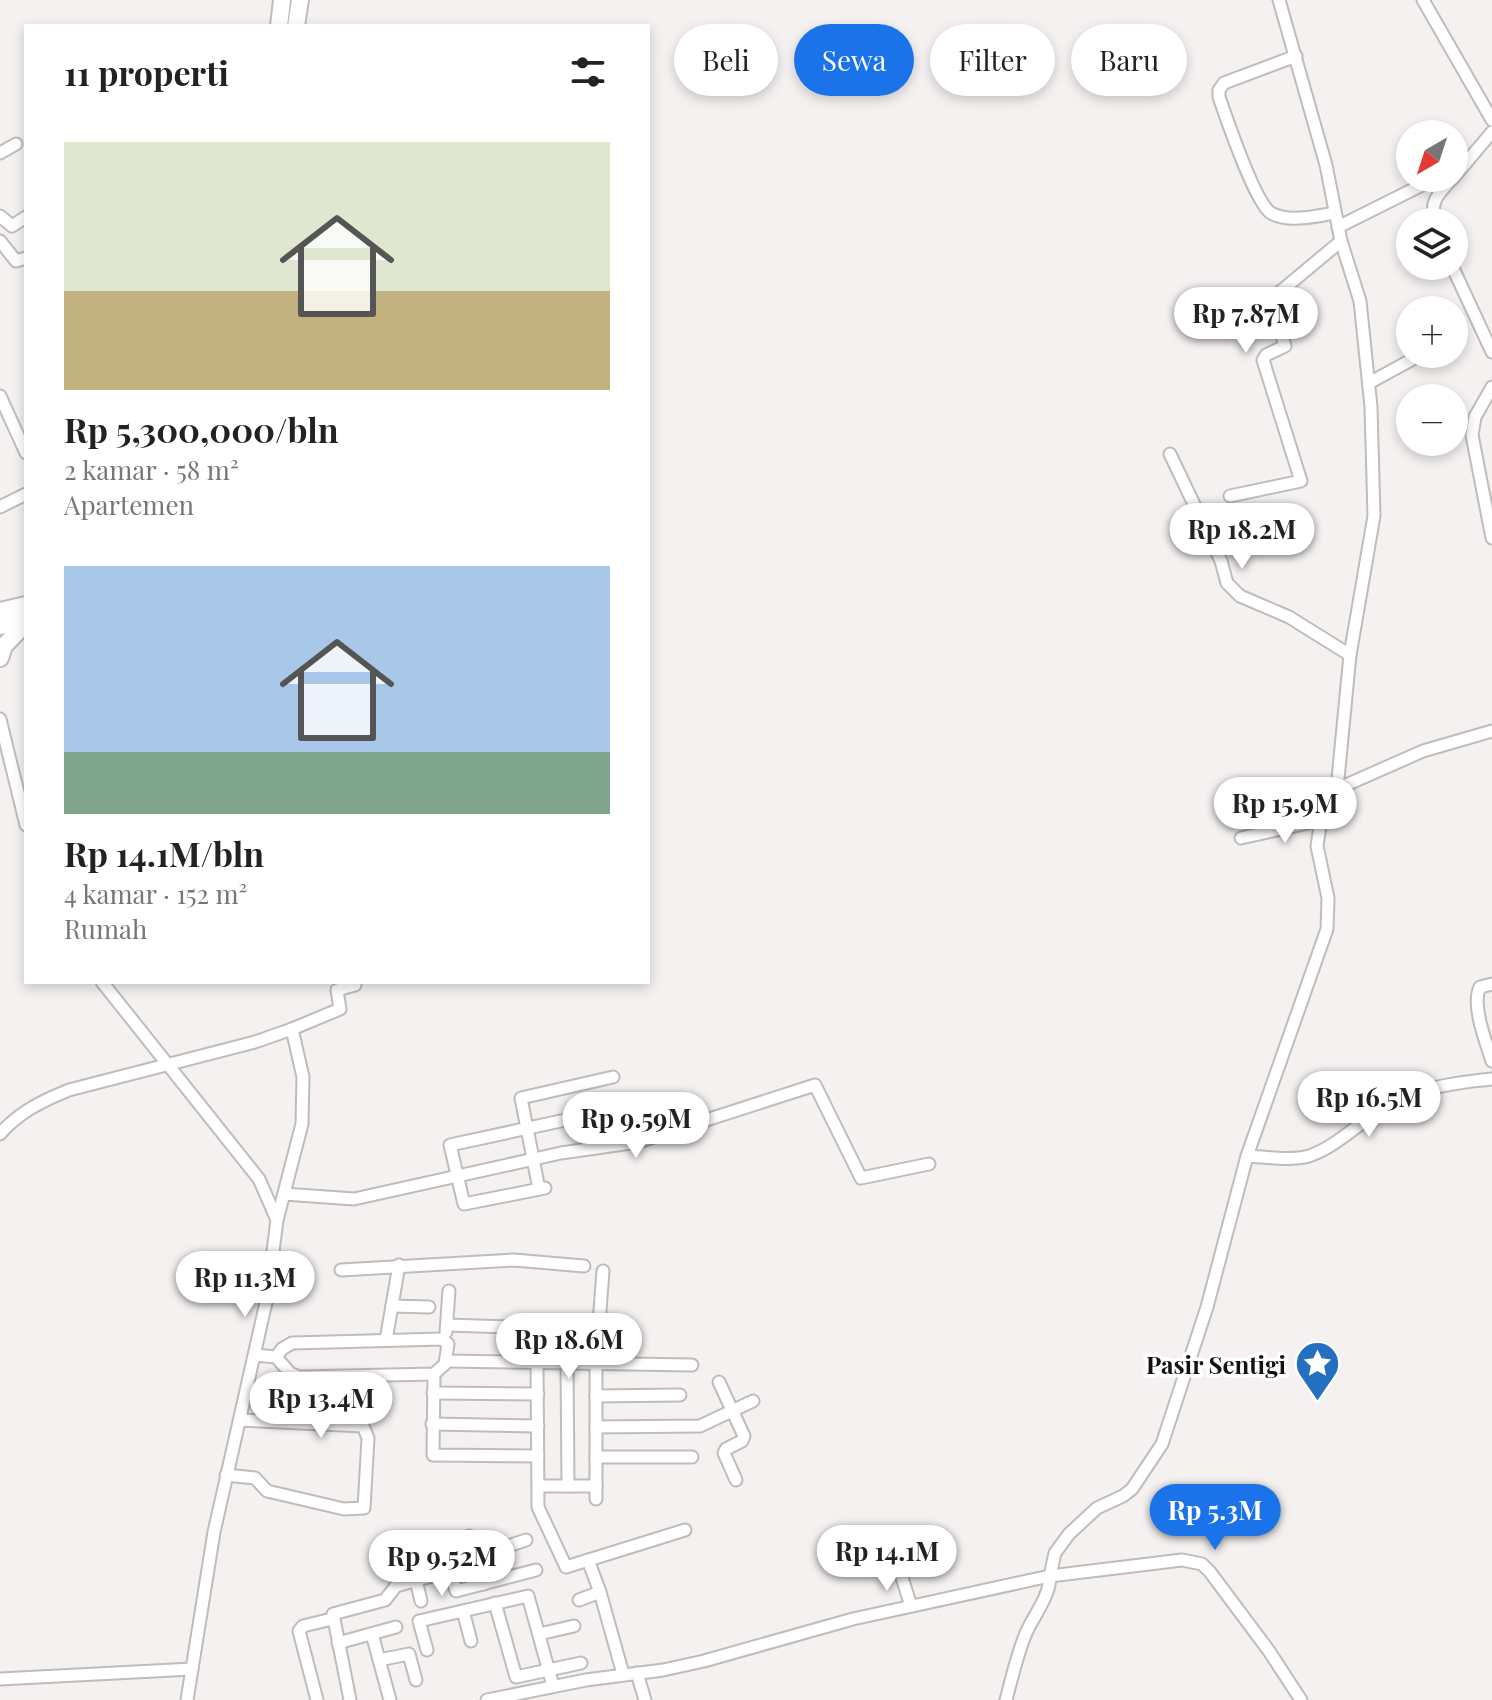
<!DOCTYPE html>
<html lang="id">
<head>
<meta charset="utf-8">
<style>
  body { margin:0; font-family:"Playfair Display",serif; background:#f2f2f2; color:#222; height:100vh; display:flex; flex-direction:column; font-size:30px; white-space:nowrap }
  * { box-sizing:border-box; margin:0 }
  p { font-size:26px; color:#767676 }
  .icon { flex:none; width:44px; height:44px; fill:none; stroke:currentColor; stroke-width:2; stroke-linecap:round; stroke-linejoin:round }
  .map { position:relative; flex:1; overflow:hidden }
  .drawer { position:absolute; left:24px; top:24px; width:626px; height:960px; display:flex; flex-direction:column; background:#fff; border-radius:0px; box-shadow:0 4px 12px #0003 }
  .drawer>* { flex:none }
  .guide { position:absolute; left:674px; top:24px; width:698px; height:72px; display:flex; gap:16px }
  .needle { width:52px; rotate:219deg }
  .controls { position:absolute; left:1396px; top:120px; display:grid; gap:16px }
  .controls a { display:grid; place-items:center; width:72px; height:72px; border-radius:50%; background:#fff; box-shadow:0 4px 12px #0003; font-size:40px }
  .price { position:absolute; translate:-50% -68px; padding:0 18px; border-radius:28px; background:#fff; color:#222; font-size:26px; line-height:52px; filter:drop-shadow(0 2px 4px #0008) }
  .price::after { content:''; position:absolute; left:50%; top:48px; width:24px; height:18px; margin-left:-12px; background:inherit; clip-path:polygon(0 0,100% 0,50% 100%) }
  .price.on { background:#1a73e8; color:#fff }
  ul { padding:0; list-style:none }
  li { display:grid; align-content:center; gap:16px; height:424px; padding:0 40px }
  li span { display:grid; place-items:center; height:248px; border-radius:0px; color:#555 }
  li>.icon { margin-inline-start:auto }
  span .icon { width:144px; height:144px; fill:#fffc; stroke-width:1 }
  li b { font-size:34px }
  h2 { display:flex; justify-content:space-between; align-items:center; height:96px; padding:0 40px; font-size:34px }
  .chip { padding:0 28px; border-radius:36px; background:#fff; box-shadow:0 4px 12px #0003; font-size:28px; line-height:72px }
  .chip.on { background:#1a73e8; color:#fff }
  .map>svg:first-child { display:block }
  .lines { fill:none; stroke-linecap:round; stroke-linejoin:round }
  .minor-casing { stroke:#bfbcba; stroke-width:15 }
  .highway-casing { stroke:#bfbcba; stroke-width:20 }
  .minor { stroke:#fff; stroke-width:11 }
  .highway { stroke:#fff; stroke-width:16 }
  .labels { text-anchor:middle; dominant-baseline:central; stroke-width:7; stroke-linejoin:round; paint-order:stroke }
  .poi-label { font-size:24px; font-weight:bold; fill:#131211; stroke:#fff; text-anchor:end }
</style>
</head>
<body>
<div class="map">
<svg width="1492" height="1700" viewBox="0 0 1492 1700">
  <rect width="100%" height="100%" fill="#f4f1f0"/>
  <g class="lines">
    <defs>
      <g id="minor">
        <path d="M 1423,0 L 1492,120"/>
        <path d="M 1296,56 L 1224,83 L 1219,90 L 1219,97 C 1226,117 1255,203 1271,213 C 1288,223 1317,216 1334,213"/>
        <path d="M 0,153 L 16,144"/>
        <path d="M 1454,177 L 1492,132"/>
        <path d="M 0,216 L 12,226 L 26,217"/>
        <path d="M 1435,222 C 1429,201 1439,193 1453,178"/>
        <path d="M 1338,227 L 1436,178"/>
        <path d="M 0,241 L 16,261 L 26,258"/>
        <path d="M 1452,266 L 1492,352"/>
        <path d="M 1369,383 L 1422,354"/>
        <path d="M 1492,387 L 1475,417 L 1472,435 L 1492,538"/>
        <path d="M 0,396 L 26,453"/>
        <path d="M 1170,454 L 1221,561 L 1227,583 L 1240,596 L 1289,617 L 1350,655"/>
        <path d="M 1230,496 L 1301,481 L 1263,360 L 1266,355 L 1285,346 L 1272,303 L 1274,297 L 1341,241"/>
        <path d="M 0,507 L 26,494"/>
        <path d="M 0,719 L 26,825"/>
        <path d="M 1337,789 L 1423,751 L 1492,731"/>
        <path d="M 1241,838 L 1321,820"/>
        <path d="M 102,982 L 259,1179 L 277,1220 L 267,1298 L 214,1532 L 187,1700"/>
        <path d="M 1492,984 L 1480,987 C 1471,1005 1486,1042 1492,1061"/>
        <path d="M 292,1029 L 340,1009 L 337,990 L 355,985"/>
        <path d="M 0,1134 C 19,1112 42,1101 69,1090 L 255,1042 L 292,1029 L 303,1077 L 302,1124 L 277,1220"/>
        <path d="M 1247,1156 C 1267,1157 1290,1161 1309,1156 C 1336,1147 1357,1124 1381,1110 C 1417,1088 1451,1083 1492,1079"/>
        <path d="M 545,1188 L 464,1204 L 450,1145 L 621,1108"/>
        <path d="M 539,1189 L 521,1098 L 613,1077"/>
        <path d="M 284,1194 L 354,1199 L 561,1153 L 638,1142 L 815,1085 L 861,1178 L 929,1164"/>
        <path d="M 341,1270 L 514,1260 L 584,1266"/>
        <path d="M 392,1306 L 429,1307"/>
        <path d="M 447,1325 L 598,1330"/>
        <path d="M 446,1332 L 449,1291"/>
        <path d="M 386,1340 L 399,1265"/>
        <path d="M 255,1355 L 276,1357 L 290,1373 L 299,1377 L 434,1374 L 445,1364 L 448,1344 L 442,1339 L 292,1343 L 282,1349 L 276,1357"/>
        <path d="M 446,1361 L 692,1365"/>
        <path d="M 537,1363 L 538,1507 L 566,1567 L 685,1530"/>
        <path d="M 567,1363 L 568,1486"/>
        <path d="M 434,1374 L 433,1455 L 538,1456"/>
        <path d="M 719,1382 L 744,1436 L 742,1441 L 726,1449 L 724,1453 L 736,1480"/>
        <path d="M 433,1393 L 538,1394"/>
        <path d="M 596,1396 L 680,1395"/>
        <path d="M 432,1424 L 538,1426"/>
        <path d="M 596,1427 L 700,1426 L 753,1401"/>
        <path d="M 596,1457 L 692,1457"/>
        <path d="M 226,1475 L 255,1478 L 267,1491 L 344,1509 L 364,1508 L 368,1438 L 363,1426 L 240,1420"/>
        <path d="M 539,1486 L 596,1486"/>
        <path d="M 596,1499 L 596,1363 L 603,1271"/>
        <path d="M 469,1536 L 484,1584"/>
        <path d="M 440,1539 L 456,1591 L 536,1570"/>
        <path d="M 476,1557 L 526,1540"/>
        <path d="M 588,1560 L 600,1592"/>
        <path d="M 899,1568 L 911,1606"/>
        <path d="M 416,1580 L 421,1601"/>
        <path d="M 579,1600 L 600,1592 L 623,1674"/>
        <path d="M 495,1603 L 516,1677 L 581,1663"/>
        <path d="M 463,1611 L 471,1641"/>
        <path d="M 372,1634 L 390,1700"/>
        <path d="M 539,1634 L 574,1626"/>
        <path d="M 338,1643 L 396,1627"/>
        <path d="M 427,1650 L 419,1621 L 528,1596 L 553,1686"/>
        <path d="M 379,1660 L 409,1654 L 416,1680"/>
        <path d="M 637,1673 L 645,1700"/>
        <path d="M 0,1679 L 192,1669"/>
        <path d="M 317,1700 L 299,1631 L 303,1626 L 332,1619"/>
        <path d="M 350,1700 L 333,1614 L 385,1600 L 396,1586 L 450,1571"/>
        <path d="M 487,1700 L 586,1680 L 663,1670 L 704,1661 L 853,1619 L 1050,1576 L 1055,1553 L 1069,1534 L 1097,1508 L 1123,1496 L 1132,1489 L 1162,1444 L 1207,1307 L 1247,1156 L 1327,929 L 1328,898 L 1317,846 L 1321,820 L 1337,789 L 1350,655 L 1374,516 L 1371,407 L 1360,301 L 1341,241 L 1326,165 L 1279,0"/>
        <path d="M 1006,1700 C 1012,1677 1017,1655 1026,1633 C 1034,1615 1050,1596 1050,1576 L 1182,1560 L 1202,1564 L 1210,1572 L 1269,1651 L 1301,1700"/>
      </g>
      <g id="highway">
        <path d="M 279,26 L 282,0"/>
        <path d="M 296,26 L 300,0"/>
        <path d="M 0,611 L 26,605"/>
        <path d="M 0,626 L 26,620"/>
        <path d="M 0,658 L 4,646 L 26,623"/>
      </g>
    </defs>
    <use href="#minor" class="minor-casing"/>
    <use href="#highway" class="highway-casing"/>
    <use href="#minor" class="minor"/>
    <use href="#highway" class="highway"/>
  </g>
  <defs>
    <symbol id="sight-pin" viewBox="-11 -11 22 30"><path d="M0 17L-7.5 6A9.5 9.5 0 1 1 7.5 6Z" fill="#246fbf" stroke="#fff"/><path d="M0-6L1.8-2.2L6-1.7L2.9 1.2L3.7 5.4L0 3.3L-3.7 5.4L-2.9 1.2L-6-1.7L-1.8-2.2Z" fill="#fff"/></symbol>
  </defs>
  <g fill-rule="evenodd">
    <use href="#sight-pin" x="1292" y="1338" width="51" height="69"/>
  </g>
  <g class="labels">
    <g class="poi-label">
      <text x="1286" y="1364">Pasir Sentigi</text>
    </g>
  </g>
</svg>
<div class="controls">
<a><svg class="needle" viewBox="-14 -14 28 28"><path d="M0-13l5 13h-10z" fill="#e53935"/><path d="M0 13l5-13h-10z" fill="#767676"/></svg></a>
<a><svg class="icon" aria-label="layers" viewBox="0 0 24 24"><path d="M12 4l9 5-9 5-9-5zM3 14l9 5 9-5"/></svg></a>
<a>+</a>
<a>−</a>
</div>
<b class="price" style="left:1246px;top:355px">Rp 7.87M</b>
<b class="price" style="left:1242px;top:571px">Rp 18.2M</b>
<b class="price" style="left:1285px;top:845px">Rp 15.9M</b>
<b class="price" style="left:1369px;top:1139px">Rp 16.5M</b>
<b class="price" style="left:636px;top:1160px">Rp 9.59M</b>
<b class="price" style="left:245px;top:1319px">Rp 11.3M</b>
<b class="price" style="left:569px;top:1381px">Rp 18.6M</b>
<b class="price" style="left:321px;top:1440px">Rp 13.4M</b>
<b class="price on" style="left:1215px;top:1552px">Rp 5.3M</b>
<b class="price" style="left:887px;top:1593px">Rp 14.1M</b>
<b class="price" style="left:442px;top:1598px">Rp 9.52M</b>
<div class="guide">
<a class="chip">Beli</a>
<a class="chip on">Sewa</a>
<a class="chip">Filter</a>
<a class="chip">Baru</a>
</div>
<section class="drawer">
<h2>11 properti<svg class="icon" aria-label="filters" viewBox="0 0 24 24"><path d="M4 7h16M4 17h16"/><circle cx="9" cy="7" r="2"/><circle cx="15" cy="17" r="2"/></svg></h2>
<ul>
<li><span style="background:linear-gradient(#dfe7d0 60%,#c2b280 0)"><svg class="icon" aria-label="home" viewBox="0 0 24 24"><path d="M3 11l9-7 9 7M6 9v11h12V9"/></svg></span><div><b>Rp 5,300,000/bln</b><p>2 kamar · 58 m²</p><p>Apartemen</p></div></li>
<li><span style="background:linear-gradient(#a9c7e8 75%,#7fa58c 0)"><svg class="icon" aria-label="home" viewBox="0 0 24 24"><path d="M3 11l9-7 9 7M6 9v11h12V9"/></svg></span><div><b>Rp 14.1M/bln</b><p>4 kamar · 152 m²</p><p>Rumah</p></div></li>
</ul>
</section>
</div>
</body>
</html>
